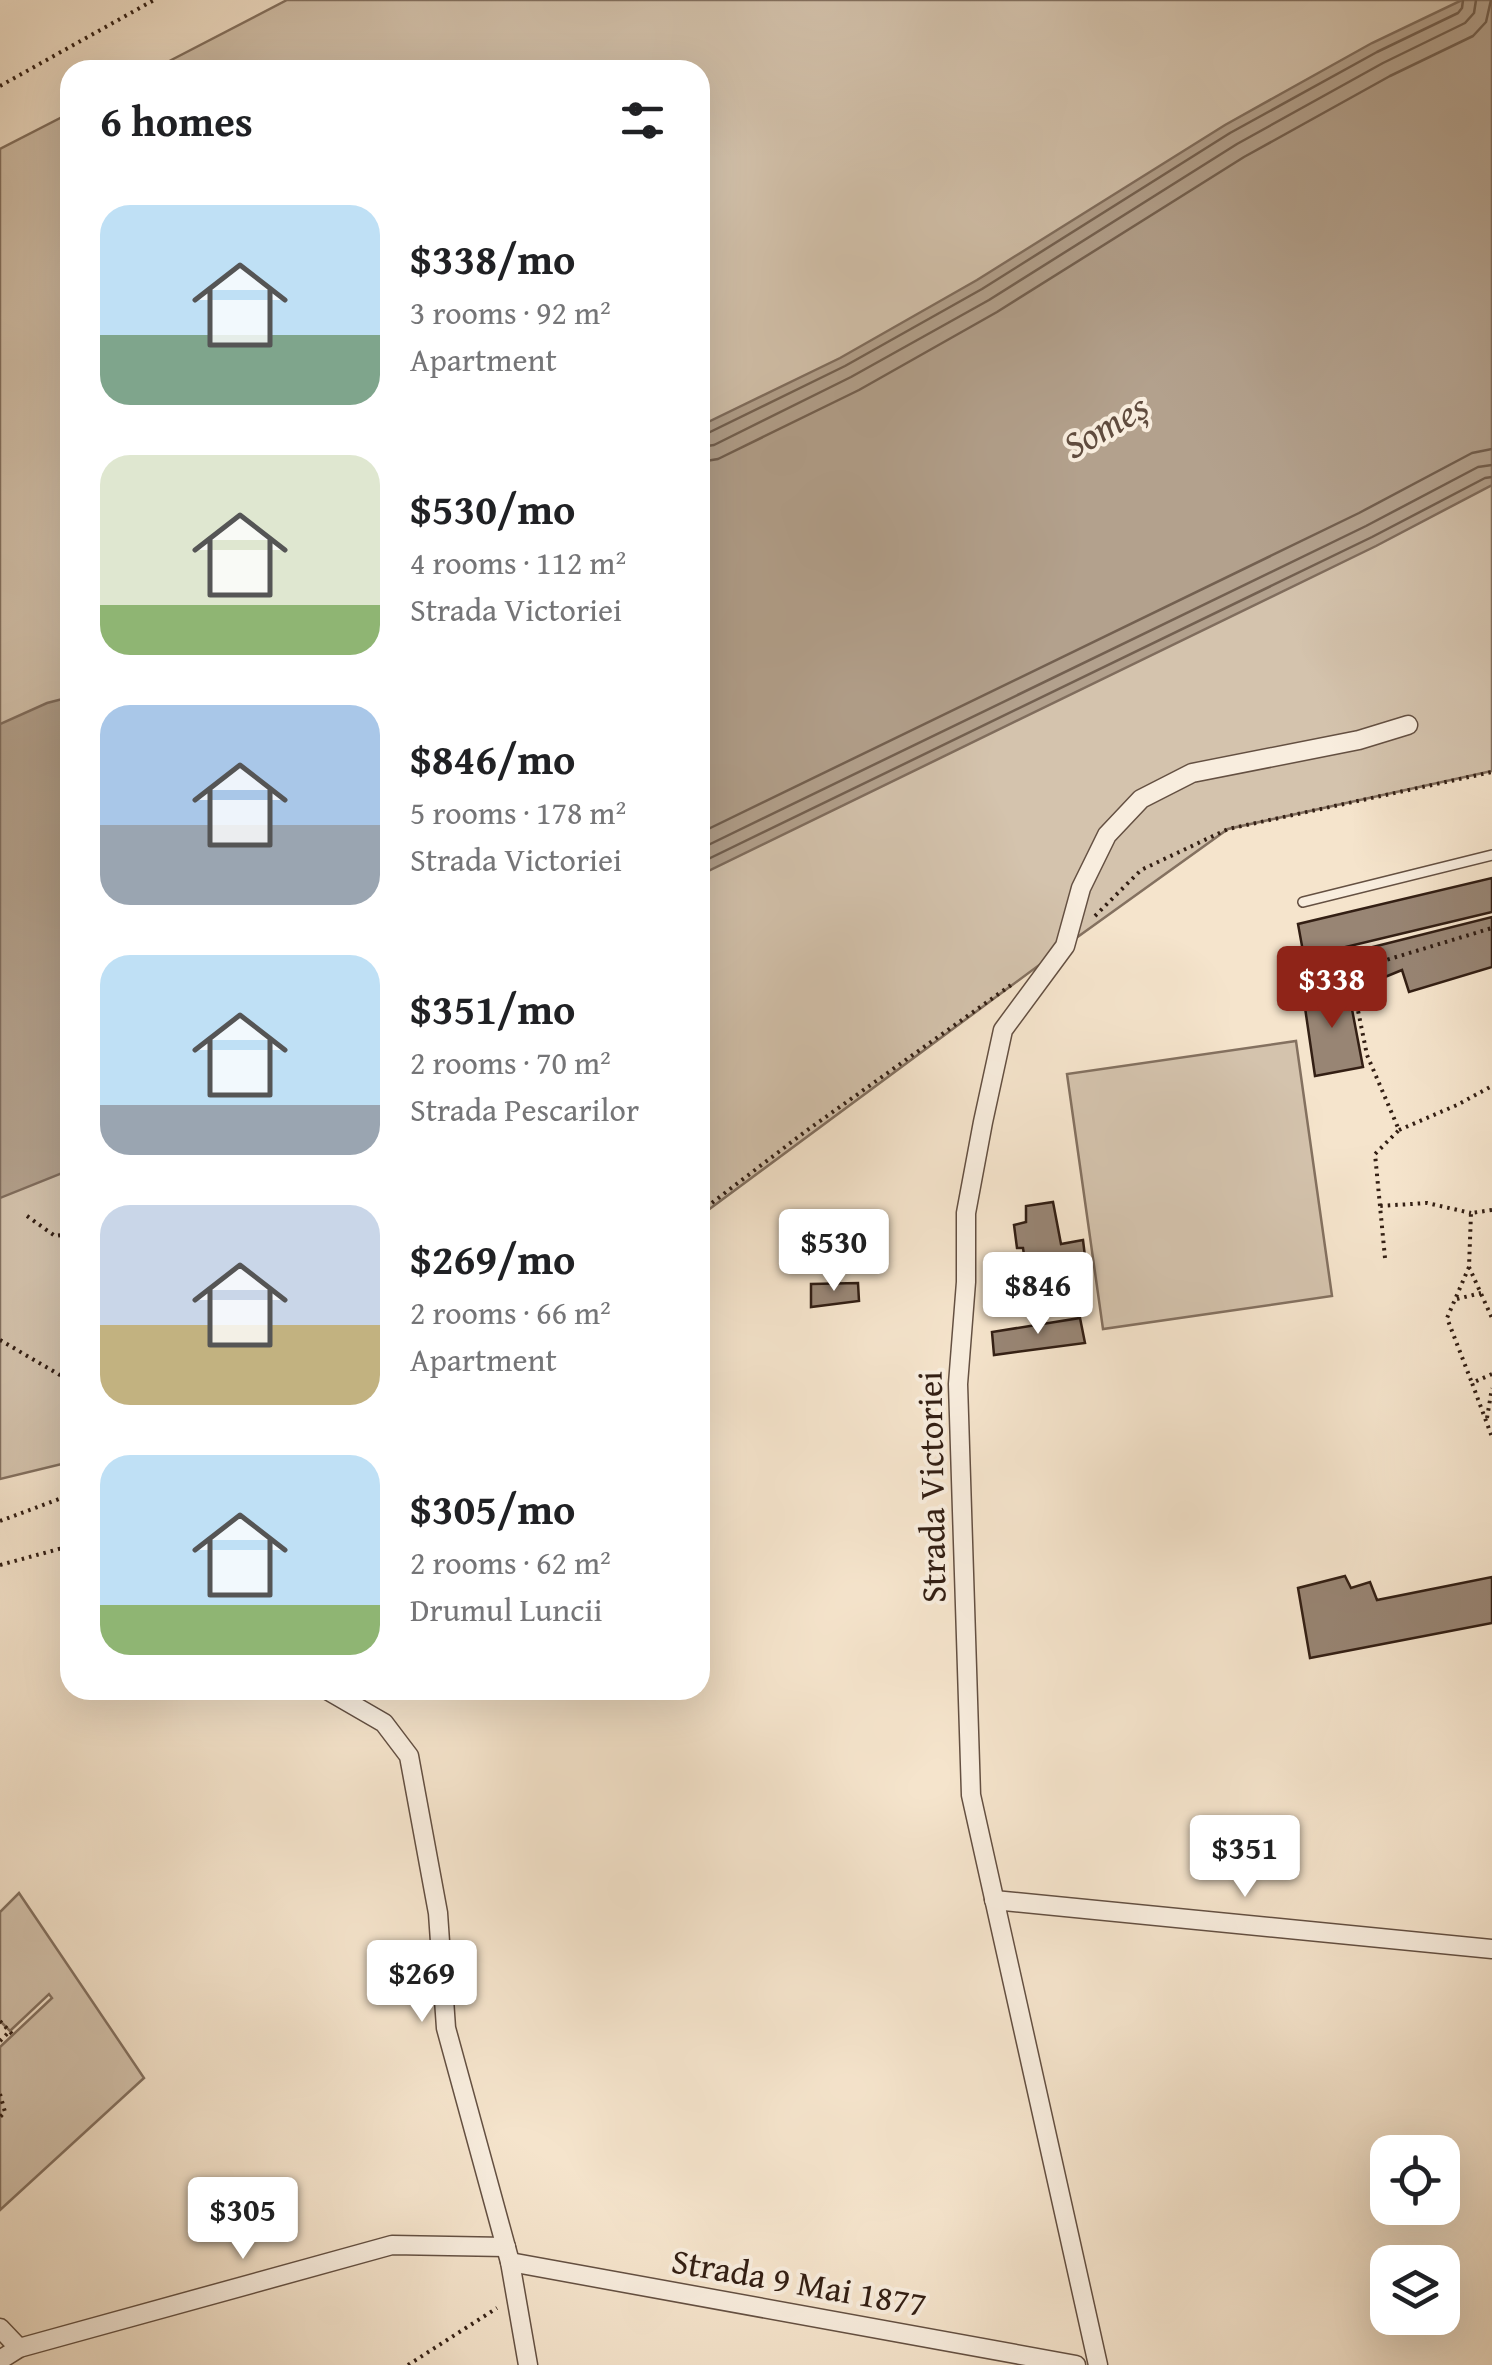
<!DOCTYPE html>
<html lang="en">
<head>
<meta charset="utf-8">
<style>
  body { margin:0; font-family:"Gentium Book Plus",serif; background:#f2f2f2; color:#202124; height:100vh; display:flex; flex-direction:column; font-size:38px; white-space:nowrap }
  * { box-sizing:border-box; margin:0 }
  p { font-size:32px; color:#757577 }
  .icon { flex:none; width:55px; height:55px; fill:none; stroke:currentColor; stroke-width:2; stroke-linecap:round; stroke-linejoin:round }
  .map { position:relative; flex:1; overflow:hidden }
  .sheet { position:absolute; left:60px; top:60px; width:650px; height:1640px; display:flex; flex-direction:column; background:#fff; border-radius:30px; box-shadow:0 10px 40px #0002 }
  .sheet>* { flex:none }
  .buttons { position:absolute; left:1370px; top:2135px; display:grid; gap:20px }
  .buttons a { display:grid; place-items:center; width:90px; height:90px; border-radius:20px; background:#fff; box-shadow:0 10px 40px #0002; font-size:50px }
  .price { position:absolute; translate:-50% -85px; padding:0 22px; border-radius:10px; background:#fff; color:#222; font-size:32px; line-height:65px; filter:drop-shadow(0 2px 5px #0008) }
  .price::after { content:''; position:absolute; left:50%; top:60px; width:30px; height:22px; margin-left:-15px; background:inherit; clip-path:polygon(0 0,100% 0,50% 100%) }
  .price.active { background:#8f2418; color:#fff }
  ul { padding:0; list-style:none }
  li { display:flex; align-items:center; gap:30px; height:250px; padding:0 40px }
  li span { display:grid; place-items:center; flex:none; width:280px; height:200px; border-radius:30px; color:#555 }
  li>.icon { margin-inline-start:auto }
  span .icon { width:120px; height:120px; fill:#fffc; stroke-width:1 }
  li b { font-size:42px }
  h2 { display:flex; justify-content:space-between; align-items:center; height:120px; padding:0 40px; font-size:42px }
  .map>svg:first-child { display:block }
  .green { fill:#d4c3ad; stroke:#847160; stroke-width:2.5 }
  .water { fill:#b3a18d; stroke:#806d5d; stroke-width:2.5 }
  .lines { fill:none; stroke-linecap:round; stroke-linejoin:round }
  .shore { stroke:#736050; stroke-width:2.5 }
  .building { fill:#988574; stroke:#331f14; stroke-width:2.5 }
  .service-casing { stroke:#645042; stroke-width:12 }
  .minor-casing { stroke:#645042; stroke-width:21 }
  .path { stroke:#331f14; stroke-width:4; stroke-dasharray:2.5 5; stroke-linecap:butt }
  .service { stroke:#f8edde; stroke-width:9 }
  .minor { stroke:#f8edde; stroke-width:18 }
  .labels { text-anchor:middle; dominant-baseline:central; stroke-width:8; stroke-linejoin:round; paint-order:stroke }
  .street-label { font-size:35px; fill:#331f14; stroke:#f8edde }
  .water-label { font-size:38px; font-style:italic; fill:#604c3e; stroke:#f8edde }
</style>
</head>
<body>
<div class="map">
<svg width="1492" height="2365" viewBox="0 0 1492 2365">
  <rect width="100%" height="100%" fill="#f5e4cc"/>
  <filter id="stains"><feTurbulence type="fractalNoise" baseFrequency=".002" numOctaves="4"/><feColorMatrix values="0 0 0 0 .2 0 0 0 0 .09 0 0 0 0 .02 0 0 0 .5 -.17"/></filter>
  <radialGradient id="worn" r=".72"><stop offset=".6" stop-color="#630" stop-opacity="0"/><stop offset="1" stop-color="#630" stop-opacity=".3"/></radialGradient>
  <g class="green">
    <path d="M 287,0 L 1492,0 L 1492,771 L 1228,829 L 1065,946 L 700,1216 L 700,70 L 152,70 Z"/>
    <path d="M 70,113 L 70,1462 L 0,1479 L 0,149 Z"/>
    <path d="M 1296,1041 L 1332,1296 L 1103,1329 L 1067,1074 Z"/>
    <path d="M 19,1893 L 144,2078 L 0,2210 L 0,2047 L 52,1998 L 49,1994 L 10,2031 L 0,2021 L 0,1912 Z"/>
  </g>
  <g class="water">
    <path d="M 1462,0 L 1492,0 L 1492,485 L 1376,546 L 700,875 L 700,426 L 840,358 L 977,280 L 1225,125 L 1372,43 Z"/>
    <path d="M 70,697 L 70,1170 L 0,1198 L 0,724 L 47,703 Z"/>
  </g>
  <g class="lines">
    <g class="shore">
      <path d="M 700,434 L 708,433 L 845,366 L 982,289 L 1230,133 L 1377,52 L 1458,13 L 1462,8 L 1463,0"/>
      <path d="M 700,447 L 714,445 L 851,377 L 989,300 L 1237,144 L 1383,63 L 1465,23 L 1474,13 L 1476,0"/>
      <path d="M 700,462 L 718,459 L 859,390 L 997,312 L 1244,157 L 1390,76 L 1473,36 L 1486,22 L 1491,0"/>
      <path d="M 700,833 L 1359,513 L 1472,453 L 1492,449"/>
      <path d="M 700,849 L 1366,526 L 1478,467 L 1492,465"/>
      <path d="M 700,863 L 1372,537 L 1485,478 L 1492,477"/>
    </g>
  </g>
  <g class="building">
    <path d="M 1492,878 L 1492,912 L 1304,957 L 1298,924 Z"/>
    <path d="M 1492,917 L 1492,967 L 1409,992 L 1402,970 L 1351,991 L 1345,954 Z"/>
    <path d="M 1347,983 L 1363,1067 L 1315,1076 L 1303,994 Z"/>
    <path d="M 1053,1202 L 1061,1244 L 1083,1240 L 1088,1281 L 1029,1289 L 1023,1248 L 1017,1248 L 1014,1225 L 1026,1222 L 1026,1206 Z"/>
    <path d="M 858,1283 L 859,1301 L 811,1307 L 811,1284 Z"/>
    <path d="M 1080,1318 L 1085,1343 L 994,1355 L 992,1332 Z"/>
    <path d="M 1345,1576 L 1351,1588 L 1370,1582 L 1377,1600 L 1492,1577 L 1492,1623 L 1310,1658 L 1298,1588 Z"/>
  </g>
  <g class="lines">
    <defs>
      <path id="service" d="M 1303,902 L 1492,855"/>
      <g id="minor">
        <path d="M 327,1690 L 384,1723 L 409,1756 L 438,1913 L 446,2028 L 510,2262 L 528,2365"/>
        <path d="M 994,1900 L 1492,1949"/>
        <path d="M 510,2262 L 1076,2365"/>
        <path d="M 0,2328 L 19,2348"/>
        <path d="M 0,2360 L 19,2348 L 392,2245 L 506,2247"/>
        <path d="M 1098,2365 L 971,1795 L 958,1384 L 966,1282 L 966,1213 L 983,1122 L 1003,1030 L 1065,946 L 1081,888 L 1107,835 L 1141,799 L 1192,773 L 1359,740 L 1408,725"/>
      </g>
    </defs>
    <use href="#service" class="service-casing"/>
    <use href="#minor" class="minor-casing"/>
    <g class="path">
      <path d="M 0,86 L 154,0"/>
      <path d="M 1095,916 L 1141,870 L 1228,829 L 1492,772"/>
      <path d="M 1399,1130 L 1457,1105 L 1492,1086"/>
      <path d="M 1380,1206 L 1375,1154 L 1399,1130 L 1367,1055 L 1350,971 L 1492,928"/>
      <path d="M 1492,1210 L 1471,1213 L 1469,1267 L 1492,1318"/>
      <path d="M 700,1212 L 806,1131 L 1011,985"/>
      <path d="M 27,1216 L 55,1236 L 70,1234"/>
      <path d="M 1385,1258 L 1380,1206 L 1427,1203 L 1471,1213"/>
      <path d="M 1469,1267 L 1447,1318 L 1472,1383"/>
      <path d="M 1457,1299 L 1481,1293"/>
      <path d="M 0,1340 L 70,1381"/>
      <path d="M 1492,1374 L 1472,1383 L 1492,1437"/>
      <path d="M 1487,1418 L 1492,1388"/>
      <path d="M 0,1521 L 70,1495"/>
      <path d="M 0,1565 L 70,1546"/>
      <path d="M 0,2021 L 13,2035"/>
      <path d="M 0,2041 L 10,2031"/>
      <path d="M 0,2094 L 5,2112 L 0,2117"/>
      <path d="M 408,2365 L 497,2308"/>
    </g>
    <use href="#service" class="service"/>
    <use href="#minor" class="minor"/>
  </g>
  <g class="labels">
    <g class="street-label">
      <text transform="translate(931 1487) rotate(-91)">Strada Victoriei</text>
      <text transform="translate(799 2282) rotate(10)">Strada 9 Mai 1877</text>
    </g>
    <g class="water-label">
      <text transform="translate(1105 425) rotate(-30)">Someș</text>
    </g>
  </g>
  <rect width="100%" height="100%" filter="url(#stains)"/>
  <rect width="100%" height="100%" fill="url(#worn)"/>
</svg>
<div class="buttons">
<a><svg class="icon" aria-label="locate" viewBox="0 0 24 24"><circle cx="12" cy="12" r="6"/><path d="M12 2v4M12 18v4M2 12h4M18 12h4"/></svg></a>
<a><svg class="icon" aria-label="layers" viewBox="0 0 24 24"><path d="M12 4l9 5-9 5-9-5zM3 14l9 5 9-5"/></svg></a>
</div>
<b class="price active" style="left:1332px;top:1031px">$338</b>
<b class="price" style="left:834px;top:1294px">$530</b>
<b class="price" style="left:1038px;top:1337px">$846</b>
<b class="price" style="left:1245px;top:1900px">$351</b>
<b class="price" style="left:422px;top:2025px">$269</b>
<b class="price" style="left:243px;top:2262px">$305</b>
<section class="sheet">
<h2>6 homes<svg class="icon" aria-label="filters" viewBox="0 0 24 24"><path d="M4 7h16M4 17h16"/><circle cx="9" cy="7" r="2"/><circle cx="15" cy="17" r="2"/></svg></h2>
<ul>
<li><span style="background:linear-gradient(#bfe0f5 65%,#7fa58c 0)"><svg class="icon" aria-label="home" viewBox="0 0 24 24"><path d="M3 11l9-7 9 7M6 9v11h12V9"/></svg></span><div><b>$338/mo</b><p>3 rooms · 92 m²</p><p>Apartment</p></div></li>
<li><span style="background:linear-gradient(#dfe7d0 75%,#8fb573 0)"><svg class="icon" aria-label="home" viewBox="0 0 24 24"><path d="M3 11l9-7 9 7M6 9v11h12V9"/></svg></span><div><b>$530/mo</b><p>4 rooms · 112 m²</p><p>Strada Victoriei</p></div></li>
<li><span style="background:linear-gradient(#a9c7e8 60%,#9aa5b1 0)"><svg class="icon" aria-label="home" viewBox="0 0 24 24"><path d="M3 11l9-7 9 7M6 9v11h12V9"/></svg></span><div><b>$846/mo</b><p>5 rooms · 178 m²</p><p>Strada Victoriei</p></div></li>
<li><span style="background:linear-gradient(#bfe0f5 75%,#9aa5b1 0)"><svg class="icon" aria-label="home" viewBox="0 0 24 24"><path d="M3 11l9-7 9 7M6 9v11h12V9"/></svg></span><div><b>$351/mo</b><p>2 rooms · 70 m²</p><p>Strada Pescarilor</p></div></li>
<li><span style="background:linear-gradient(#c9d6e8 60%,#c2b280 0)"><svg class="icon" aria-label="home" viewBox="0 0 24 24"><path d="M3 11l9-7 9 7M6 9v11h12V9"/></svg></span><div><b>$269/mo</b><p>2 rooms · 66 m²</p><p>Apartment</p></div></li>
<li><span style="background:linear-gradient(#bfe0f5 75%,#8fb573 0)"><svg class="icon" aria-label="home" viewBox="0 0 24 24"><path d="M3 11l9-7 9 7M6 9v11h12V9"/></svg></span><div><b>$305/mo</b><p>2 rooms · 62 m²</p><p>Drumul Luncii</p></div></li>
</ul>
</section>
</div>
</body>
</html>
